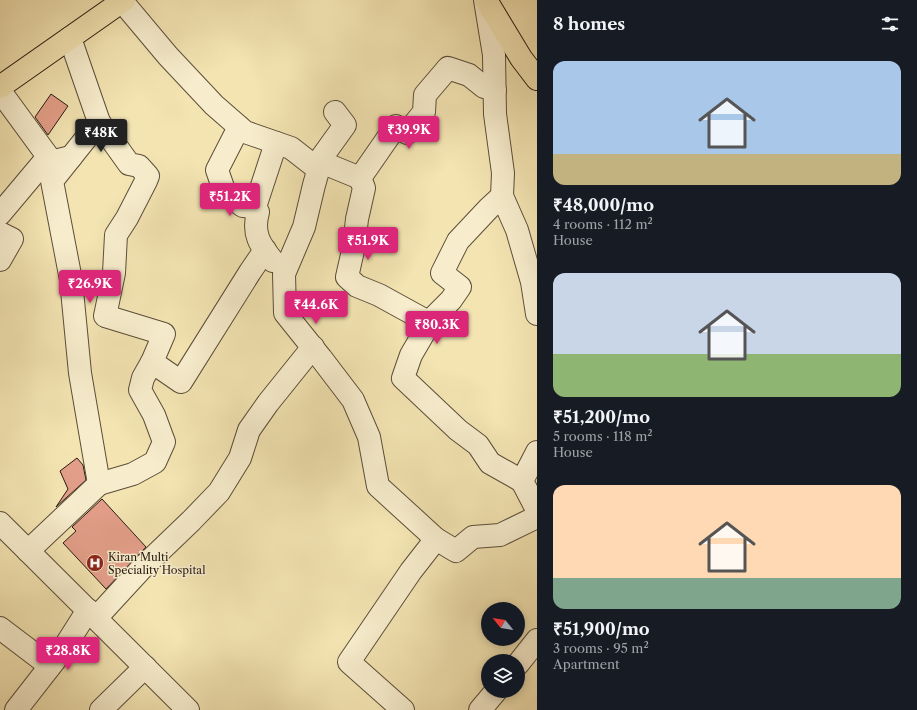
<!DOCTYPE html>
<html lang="en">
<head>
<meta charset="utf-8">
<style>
  body { margin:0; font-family:"Libre Caslon Text",serif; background:#20242c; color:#f1f3f6; height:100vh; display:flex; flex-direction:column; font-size:15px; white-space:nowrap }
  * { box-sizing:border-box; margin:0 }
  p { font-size:13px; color:#9ea1a6 }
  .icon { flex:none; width:22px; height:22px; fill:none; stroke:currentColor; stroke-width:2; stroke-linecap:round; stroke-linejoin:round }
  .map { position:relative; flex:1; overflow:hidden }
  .drawer { display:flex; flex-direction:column; background:#171b24; width:380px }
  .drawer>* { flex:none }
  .needle { width:26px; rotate:300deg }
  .tools { position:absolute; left:481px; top:602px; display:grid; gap:8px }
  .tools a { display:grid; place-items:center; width:44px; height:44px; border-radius:50%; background:#171b24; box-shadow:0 2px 10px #0003; font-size:20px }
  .price { position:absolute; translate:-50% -34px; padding:0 9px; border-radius:4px; background:#db2777; color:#fff; font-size:13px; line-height:26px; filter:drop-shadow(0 1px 2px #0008) }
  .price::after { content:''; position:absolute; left:50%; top:24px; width:12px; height:9px; margin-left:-6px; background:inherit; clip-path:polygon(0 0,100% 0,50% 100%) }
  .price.on { background:#222; color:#fff }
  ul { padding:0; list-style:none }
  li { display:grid; align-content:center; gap:8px; height:212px; padding:0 16px }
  li span { display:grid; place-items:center; height:124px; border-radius:12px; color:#555 }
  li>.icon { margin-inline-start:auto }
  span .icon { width:72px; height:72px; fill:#fffc; stroke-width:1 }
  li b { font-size:17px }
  h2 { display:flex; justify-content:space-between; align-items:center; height:48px; padding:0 16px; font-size:17px }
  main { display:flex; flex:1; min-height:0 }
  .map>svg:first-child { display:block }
  .building { fill:#e39e89; stroke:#281c11 }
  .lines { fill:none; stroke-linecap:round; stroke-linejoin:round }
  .minor-casing { stroke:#5b4e39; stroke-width:24 }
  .major-casing { stroke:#281c11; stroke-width:24 }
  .highway-casing { stroke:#281c11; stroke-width:24 }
  .minor { stroke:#f7edcd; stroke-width:22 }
  .major { stroke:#f3e4b2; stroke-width:22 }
  .highway { stroke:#f3e4b2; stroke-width:22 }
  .labels { text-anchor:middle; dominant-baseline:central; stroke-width:3; stroke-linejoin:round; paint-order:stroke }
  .poi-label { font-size:11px; fill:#281c11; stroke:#f7edcd; text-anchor:start }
</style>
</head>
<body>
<main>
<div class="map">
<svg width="537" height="710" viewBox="0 0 537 710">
  <rect width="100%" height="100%" fill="#f3e4b2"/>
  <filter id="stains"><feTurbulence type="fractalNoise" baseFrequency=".005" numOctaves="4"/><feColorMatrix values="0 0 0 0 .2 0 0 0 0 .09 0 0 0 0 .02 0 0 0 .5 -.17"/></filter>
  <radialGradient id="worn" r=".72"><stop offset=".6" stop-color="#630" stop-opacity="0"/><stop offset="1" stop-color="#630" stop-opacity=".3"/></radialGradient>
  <g class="building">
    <path d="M 51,94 L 68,106 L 48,135 L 35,117 Z"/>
    <path d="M 77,458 L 83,465 L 86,480 L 56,507 L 68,489 L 60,471 Z"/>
    <path d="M 102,499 L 146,547 L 106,589 L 63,543 L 76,531 L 72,527 Z"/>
  </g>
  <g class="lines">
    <defs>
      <g id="minor">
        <path d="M 121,0 L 168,56 L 214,105 L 245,132 L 291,148 L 318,169"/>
        <path d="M 485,0 L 494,55 L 495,114 L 503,173 L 502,196 L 517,230 L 532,282 L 537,314"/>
        <path d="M 0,91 L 52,162"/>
        <path d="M 335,112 L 345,125 L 322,157 L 314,185 L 304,227 L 284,274 L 285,313 L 321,358 L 353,400 L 369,437 L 378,486 L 436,539"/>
        <path d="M 239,127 L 217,170 L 225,193 L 243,206 L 255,207 L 276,143"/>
        <path d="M 321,162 L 360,178 L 396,126 L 407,133 L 424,112 L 425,95 L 448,68 L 469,75 L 484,87 L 495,90"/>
        <path d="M 360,178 L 364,188 L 357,219 L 354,246 L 347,277 L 357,286 L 379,295 L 430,323"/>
        <path d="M 502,196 L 489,208 L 458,241 L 442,273 L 460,287 L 451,300 L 432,319 L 411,355 L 403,378 L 458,430 L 478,445 L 490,463 L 522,481"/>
        <path d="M 255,207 L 258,212 C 252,234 260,245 273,261"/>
        <path d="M 0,214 L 42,164 L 71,157"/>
        <path d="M 0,233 L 12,239 L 0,260"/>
        <path d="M 152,362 L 181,382 L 250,272 L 265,250"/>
        <path d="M 537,452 L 522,481 L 536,508 L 537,512"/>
        <path d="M 99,484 L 133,474 L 155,462 L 164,442 L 154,415 L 140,390 L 143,378 L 152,362 L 164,334 L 105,316 L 114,273 L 116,235 L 127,218 L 146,181 L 148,176 L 139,166 L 129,164 L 99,122"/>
        <path d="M 0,523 L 188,710"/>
        <path d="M 28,551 L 99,484 L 80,373 L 71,280 L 52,181 L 99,122 L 70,38"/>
        <path d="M 96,618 L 143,567 L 191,521 L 219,492 L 240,458 L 249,430 L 268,403 L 313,347"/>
        <path d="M 0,628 L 50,666"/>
        <path d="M 518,664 L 537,640"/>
        <path d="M 16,710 L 62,651 L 88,610"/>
        <path d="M 101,710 L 145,667"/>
        <path d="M 403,710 L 349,662 L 411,571 L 436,539 L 456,551 L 473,537 L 500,535 L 537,517"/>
        <path d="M 480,710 L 496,691"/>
      </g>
      <path id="major" d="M 0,87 L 124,0"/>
      <path id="highway" d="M 486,0 L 521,58 L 537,79"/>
    </defs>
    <use href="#minor" class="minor-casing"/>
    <use href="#major" class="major-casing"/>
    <use href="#highway" class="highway-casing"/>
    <use href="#minor" class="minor"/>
    <use href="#major" class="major"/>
    <use href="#highway" class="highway"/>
  </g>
  <defs>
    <symbol id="hospital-disc" viewBox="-11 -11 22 22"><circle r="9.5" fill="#8f2418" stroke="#f7edcd"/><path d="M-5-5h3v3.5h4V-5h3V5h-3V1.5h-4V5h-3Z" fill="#fff"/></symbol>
  </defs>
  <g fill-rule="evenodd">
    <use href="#hospital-disc" x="85" y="553" width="20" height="20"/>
  </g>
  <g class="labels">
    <g class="poi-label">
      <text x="108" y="557">Kiran Multi<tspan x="108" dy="13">Speciality Hospital</tspan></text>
    </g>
  </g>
  <rect width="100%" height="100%" filter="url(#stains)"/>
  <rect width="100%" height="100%" fill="url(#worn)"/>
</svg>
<div class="tools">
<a><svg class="needle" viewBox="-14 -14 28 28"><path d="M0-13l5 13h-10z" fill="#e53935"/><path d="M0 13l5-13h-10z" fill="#9ea1a6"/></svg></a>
<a><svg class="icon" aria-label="layers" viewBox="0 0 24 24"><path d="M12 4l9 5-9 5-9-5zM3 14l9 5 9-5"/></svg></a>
</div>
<b class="price" style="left:409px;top:150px">₹39.9K</b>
<b class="price on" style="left:101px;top:153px">₹48K</b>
<b class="price" style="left:230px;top:217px">₹51.2K</b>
<b class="price" style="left:368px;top:261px">₹51.9K</b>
<b class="price" style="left:90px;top:304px">₹26.9K</b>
<b class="price" style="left:316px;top:325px">₹44.6K</b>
<b class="price" style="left:437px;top:345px">₹80.3K</b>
<b class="price" style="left:68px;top:671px">₹28.8K</b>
</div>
<section class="drawer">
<h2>8 homes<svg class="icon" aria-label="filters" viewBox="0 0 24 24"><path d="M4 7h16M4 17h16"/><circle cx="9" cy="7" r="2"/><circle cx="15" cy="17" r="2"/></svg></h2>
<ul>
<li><span style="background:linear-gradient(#a9c7e8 75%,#c2b280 0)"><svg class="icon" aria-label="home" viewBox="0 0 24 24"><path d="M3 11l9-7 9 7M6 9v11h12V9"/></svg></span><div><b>₹48,000/mo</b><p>4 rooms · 112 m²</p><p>House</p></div></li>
<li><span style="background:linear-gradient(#c9d6e8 65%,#8fb573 0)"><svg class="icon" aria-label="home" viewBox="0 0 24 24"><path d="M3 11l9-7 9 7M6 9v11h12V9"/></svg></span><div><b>₹51,200/mo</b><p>5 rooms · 118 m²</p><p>House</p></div></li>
<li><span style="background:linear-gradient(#ffd9b3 75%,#7fa58c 0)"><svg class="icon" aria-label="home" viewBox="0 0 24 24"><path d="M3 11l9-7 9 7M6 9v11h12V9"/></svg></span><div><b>₹51,900/mo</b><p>3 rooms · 95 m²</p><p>Apartment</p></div></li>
</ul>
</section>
</main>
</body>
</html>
